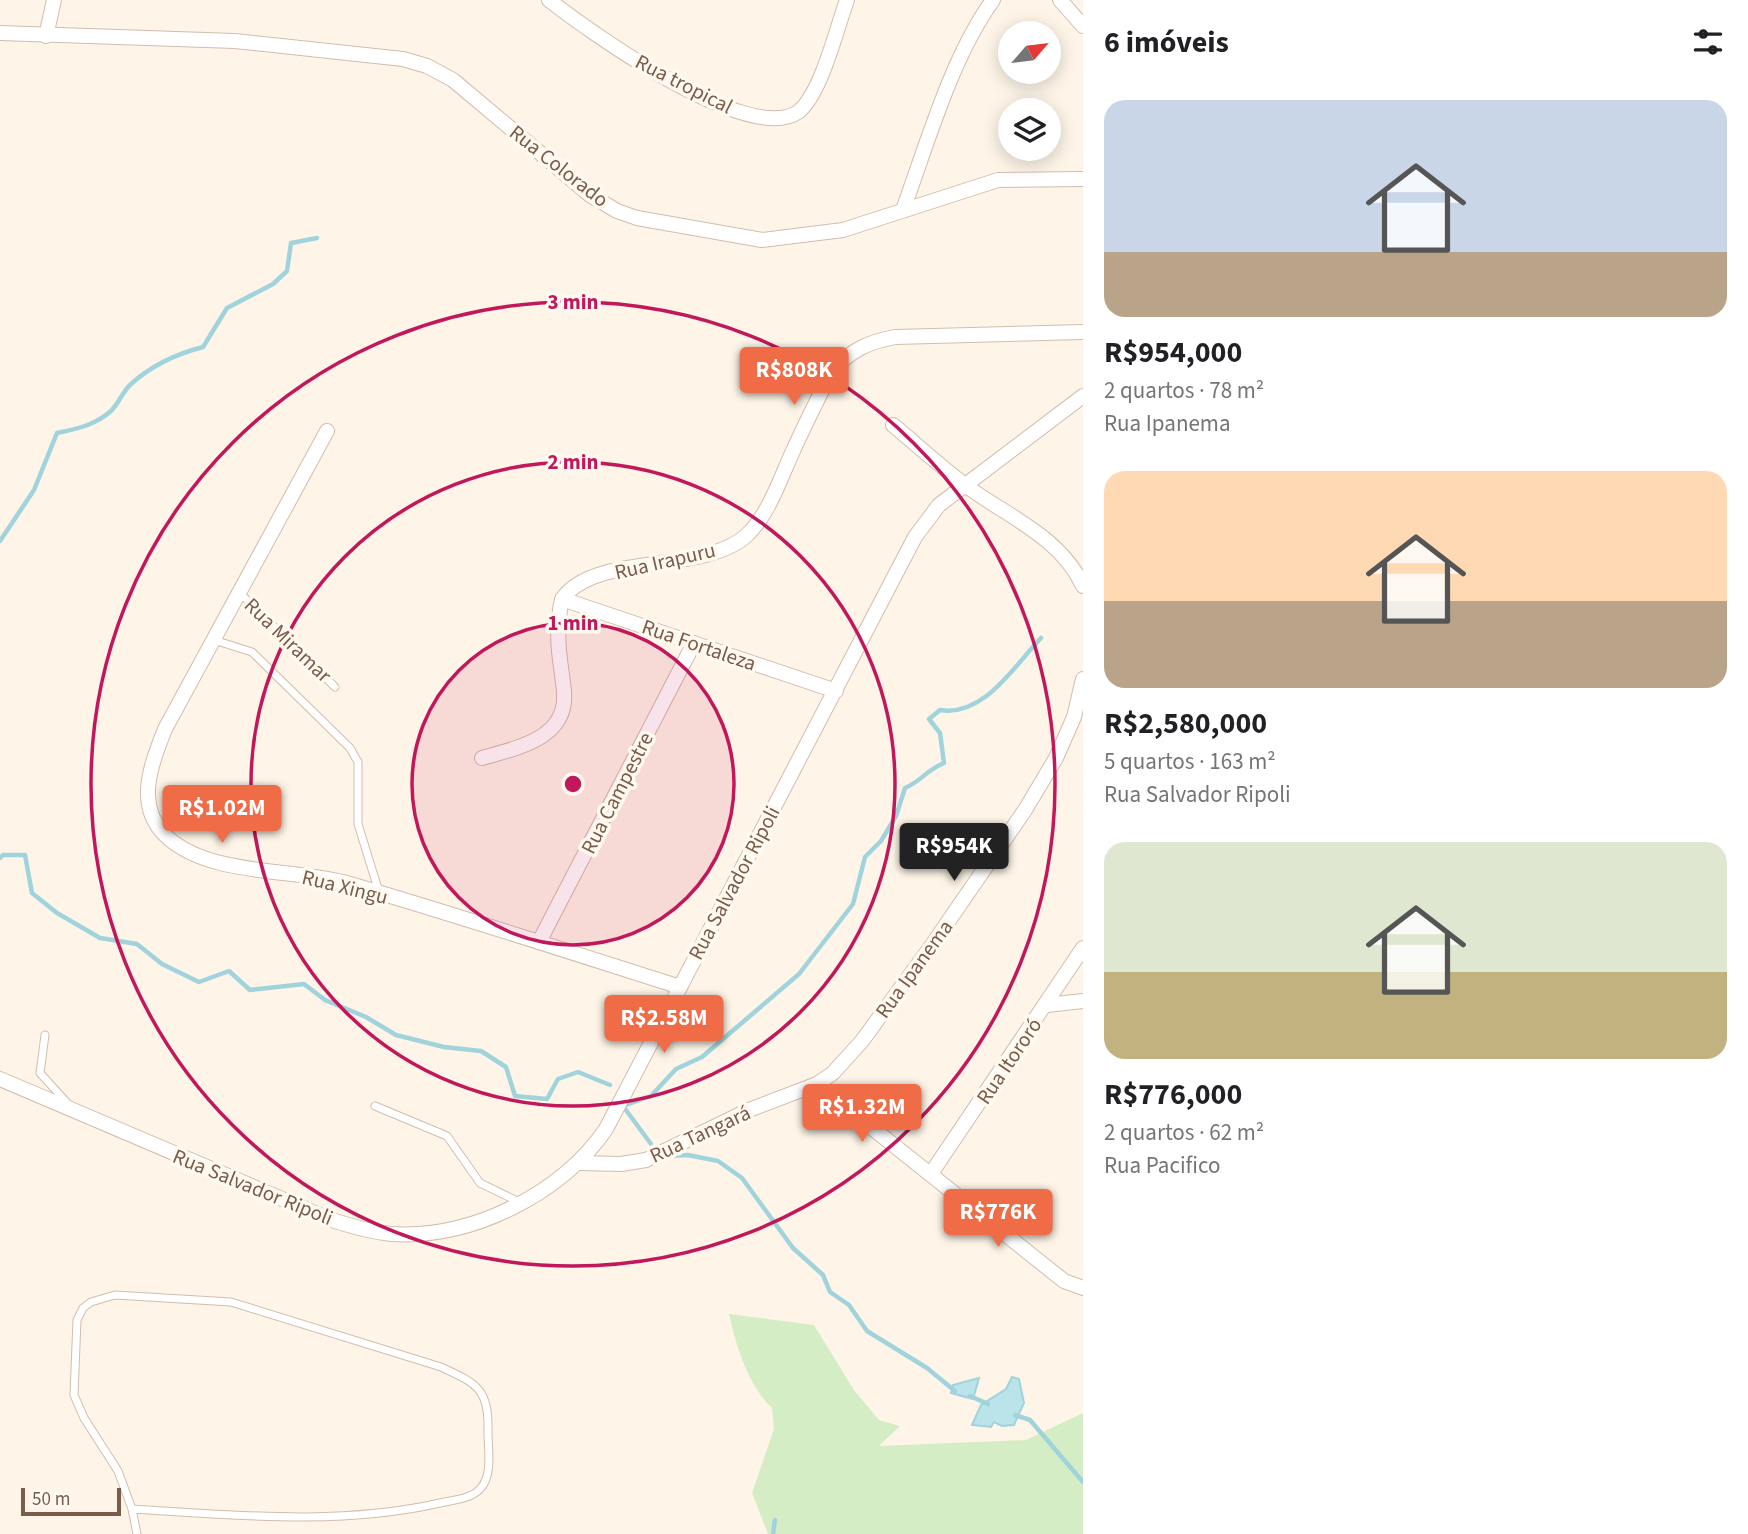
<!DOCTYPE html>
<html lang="pt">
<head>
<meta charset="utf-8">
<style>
  body { margin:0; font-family:"Source Sans 3",sans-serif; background:#f2f2f2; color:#202124; height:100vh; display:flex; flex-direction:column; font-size:26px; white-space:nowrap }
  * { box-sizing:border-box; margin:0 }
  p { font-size:23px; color:#757577 }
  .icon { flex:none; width:38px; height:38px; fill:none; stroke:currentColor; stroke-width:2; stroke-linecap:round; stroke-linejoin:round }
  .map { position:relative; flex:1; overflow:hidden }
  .details { display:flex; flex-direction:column; background:#fff; width:665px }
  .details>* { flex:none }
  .needle { width:46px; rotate:62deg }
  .fabs { position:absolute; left:998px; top:21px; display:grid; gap:14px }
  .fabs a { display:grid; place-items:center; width:63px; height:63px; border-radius:50%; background:#fff; box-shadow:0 4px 18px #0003; font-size:35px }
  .scale { position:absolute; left:21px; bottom:18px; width:100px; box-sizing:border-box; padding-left:7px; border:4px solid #7b5b49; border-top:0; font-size:19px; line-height:24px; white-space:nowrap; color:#7b5b49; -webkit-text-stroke:5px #fff9f0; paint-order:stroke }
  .price { position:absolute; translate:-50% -60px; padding:0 16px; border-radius:7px; background:#ef6c46; color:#fff; font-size:23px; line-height:46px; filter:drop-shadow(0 2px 4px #0008) }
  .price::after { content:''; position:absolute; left:50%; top:42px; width:21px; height:16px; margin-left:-10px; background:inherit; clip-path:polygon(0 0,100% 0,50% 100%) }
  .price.current { background:#222; color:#fff }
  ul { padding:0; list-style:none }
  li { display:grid; align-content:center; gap:14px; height:371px; padding:0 21px }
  li span { display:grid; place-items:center; height:217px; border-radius:21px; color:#555 }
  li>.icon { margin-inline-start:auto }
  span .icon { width:126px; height:126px; fill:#fffc; stroke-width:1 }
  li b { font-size:30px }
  h2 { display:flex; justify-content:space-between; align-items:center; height:84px; padding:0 21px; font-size:30px }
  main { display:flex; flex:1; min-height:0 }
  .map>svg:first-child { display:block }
  .green { fill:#d5edc5 }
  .water { fill:#bae3ea; stroke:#a0d3dc; stroke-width:2 }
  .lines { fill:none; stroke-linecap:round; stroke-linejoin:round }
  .stream { stroke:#a0d3dc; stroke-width:4.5 }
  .lane-casing { stroke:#d2bdac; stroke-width:9 }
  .street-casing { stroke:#d2bdac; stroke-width:16 }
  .lane { stroke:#fff; stroke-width:7 }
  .street { stroke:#fff; stroke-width:14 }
  .ring { fill:none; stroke:#c2185b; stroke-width:3.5 }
  .labels { text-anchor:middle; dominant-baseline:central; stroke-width:7; stroke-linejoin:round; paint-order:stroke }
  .street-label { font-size:21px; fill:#7b5b49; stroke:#fff9f0 }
  .centre { fill:#c2185b; stroke:#fff9f0; stroke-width:3.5 }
  .ring-label { font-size:21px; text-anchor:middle; font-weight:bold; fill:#c2185b; stroke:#fff9f0; stroke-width:7; stroke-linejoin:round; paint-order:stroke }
</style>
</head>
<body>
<main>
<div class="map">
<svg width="1083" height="1534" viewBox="0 0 1083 1534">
  <rect width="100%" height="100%" fill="#fef5e8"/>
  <path class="green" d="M 729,1314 L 814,1325 L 854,1390 L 879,1420 L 900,1426 L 879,1446 L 1026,1440 L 1083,1413 L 1083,1534 L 768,1534 L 752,1493 L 774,1429 L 772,1408 C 748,1385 736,1346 729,1314 Z"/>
  <g class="water">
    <path d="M 1012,1377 L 1019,1379 L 1024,1403 L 1014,1425 L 1002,1426 L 994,1422 L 991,1427 L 972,1425 L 981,1405 L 1006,1389 Z"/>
    <path d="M 979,1378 L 973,1399 L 951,1393 L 953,1385 Z"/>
  </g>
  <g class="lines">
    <g class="stream">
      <path d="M 0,541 L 34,490 L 57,433 C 77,429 95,425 111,411 C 119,403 123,391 131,384 C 152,365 176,354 203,347 L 227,308 L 273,284 L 287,271 L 291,243 L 317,238"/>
      <path d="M 0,858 L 3,855 L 25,855 L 32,893 L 57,913 L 100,938 L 137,944 L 162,964 L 199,982 L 229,971 L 250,990 L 304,984 L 325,1000 L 366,1017 L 396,1035 L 444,1047 L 481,1051 L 506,1067 L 515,1096 L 547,1099 L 558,1079 L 578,1072 L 610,1085"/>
      <path d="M 651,1144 L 623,1106 L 651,1096 L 676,1069 L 702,1057 L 799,974 L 853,904 L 865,857 L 881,841 L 896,816 L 905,788 C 923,780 925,771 944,763 L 940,733 L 929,719 L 940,710 C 984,717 1014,666 1041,638"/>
      <path d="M 666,1156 L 688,1155 L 718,1161 L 742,1178 L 793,1248 L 823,1275 L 830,1292 L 849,1305 L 867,1331 L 927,1368 L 955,1391"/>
      <path d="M 970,1396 L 988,1404"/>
      <path d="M 1015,1415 L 1030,1420 L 1083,1482"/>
      <path d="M 773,1534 L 775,1520"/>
    </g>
    <defs>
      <g id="lane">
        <path d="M 240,593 L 335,687"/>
        <path d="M 214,640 L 252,652 L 350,748 L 358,762 L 358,824 L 379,892"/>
        <path d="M 45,1035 L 40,1073 L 70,1106"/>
        <path d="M 375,1106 L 447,1136 L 480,1183 L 519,1202"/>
        <path d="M 132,1509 C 235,1515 339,1526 440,1503 C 453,1500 471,1499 480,1489 C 493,1476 488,1449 488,1433 C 489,1389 478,1384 441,1367 L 231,1302 L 115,1295 L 91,1302 L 83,1308 L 77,1320 L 74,1395 L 84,1418 L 118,1471 L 132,1509 L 137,1534"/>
      </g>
      <g id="street">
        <path d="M 549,0 C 590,32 749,146 798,112 C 821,95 837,27 847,0"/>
        <path d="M 1060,0 L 1083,26"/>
        <path d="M 0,33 L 235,41 L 403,59 L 427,66 L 453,80 L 590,195 L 617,211 L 637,218 L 762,240 L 843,230 L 998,180 L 1083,179"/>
        <path d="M 46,36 L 54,0"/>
        <path d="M 903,210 C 927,144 952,56 993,0"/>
        <path d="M 893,425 C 917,445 940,466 965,485 C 1006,516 1060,536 1083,586"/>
        <path d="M 327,431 L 165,729 C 151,765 134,806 167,837 C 211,877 295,868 350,884 C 460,916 570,952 680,987"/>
        <path d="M 562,599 L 836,691"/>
        <path d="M 482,758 C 516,748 568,739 564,692 C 562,668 556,646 559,623 C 560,612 559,601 567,593 C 604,554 706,573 747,535 C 769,514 780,479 793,451 C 805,424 819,397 832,370 C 852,350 868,342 895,337 L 1083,332"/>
        <path d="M 539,942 L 694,643"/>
        <path d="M 1047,1005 L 1083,1001"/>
        <path d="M 0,1079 L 329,1219 C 350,1226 370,1232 392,1234 C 472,1239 561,1194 606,1129 L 915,537 L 939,505 L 1083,396"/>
        <path d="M 817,1084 L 1064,1281 L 1083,1288"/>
        <path d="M 579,1163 L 621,1164 L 646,1160 L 749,1110 L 817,1084 L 833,1073 L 862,1041 L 930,948 L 1025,810 L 1056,758 L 1074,717 L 1083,679"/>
        <path d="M 932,1172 L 1083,948"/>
      </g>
    </defs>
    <use href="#lane" class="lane-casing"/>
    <use href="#street" class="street-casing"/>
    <use href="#lane" class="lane"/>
    <use href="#street" class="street"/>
  </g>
  <circle cx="573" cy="784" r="161" fill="#c2185b" fill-opacity=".12"/>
  <g class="ring">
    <circle cx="573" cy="784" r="161"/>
    <circle cx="573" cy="784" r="322"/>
    <circle cx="573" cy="784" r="482"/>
  </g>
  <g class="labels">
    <g class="street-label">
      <text transform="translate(684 84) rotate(27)">Rua tropical</text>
      <text transform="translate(559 166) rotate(38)">Rua Colorado</text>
      <text transform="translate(665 561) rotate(-13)">Rua Irapuru</text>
      <text transform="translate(288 640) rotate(44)">Rua Miramar</text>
      <text transform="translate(699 645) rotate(19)">Rua Fortaleza</text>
      <text transform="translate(617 793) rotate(-63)">Rua Campestre</text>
      <text transform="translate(734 883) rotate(-62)">Rua Salvador Ripoli</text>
      <text transform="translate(345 887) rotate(14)">Rua Xingu</text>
      <text transform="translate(914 969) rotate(-54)">Rua Ipanema</text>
      <text transform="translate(1009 1061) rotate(-56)">Rua Itororó</text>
      <text transform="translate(700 1134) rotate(-25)">Rua Tangará</text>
      <text transform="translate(253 1187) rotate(22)">Rua Salvador Ripoli</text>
    </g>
  </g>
  <circle cx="573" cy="784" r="10" class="centre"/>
  <g class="ring-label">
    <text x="573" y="309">3 min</text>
    <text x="573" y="469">2 min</text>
    <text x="573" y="630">1 min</text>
  </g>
</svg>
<div class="fabs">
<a><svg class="needle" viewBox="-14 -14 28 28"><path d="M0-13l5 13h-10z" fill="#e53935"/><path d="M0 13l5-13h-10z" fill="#757577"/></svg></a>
<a><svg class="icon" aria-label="layers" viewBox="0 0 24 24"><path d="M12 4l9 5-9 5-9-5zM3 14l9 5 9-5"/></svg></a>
</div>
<div class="scale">50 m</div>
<b class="price" style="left:794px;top:407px">R$808K</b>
<b class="price" style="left:222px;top:845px">R$1.02M</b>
<b class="price current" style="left:954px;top:883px">R$954K</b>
<b class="price" style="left:664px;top:1055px">R$2.58M</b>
<b class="price" style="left:862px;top:1144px">R$1.32M</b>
<b class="price" style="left:998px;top:1249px">R$776K</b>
</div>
<section class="details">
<h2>6 imóveis<svg class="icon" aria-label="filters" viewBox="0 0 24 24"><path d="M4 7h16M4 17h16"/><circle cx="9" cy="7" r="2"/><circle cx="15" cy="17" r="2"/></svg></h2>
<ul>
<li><span style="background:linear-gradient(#c9d6e8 70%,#b9a48a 0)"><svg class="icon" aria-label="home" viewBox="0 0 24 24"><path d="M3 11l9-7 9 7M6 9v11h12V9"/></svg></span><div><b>R$954,000</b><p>2 quartos · 78 m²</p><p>Rua Ipanema</p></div></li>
<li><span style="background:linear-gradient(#ffd9b3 60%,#b9a48a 0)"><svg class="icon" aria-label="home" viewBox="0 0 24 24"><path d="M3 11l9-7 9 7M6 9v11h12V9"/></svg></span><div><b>R$2,580,000</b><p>5 quartos · 163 m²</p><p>Rua Salvador Ripoli</p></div></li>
<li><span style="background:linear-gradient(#dfe7d0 60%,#c2b280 0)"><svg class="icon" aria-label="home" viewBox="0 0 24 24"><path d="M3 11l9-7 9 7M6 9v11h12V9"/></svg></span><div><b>R$776,000</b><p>2 quartos · 62 m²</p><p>Rua Pacifico</p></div></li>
</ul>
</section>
</main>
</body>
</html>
